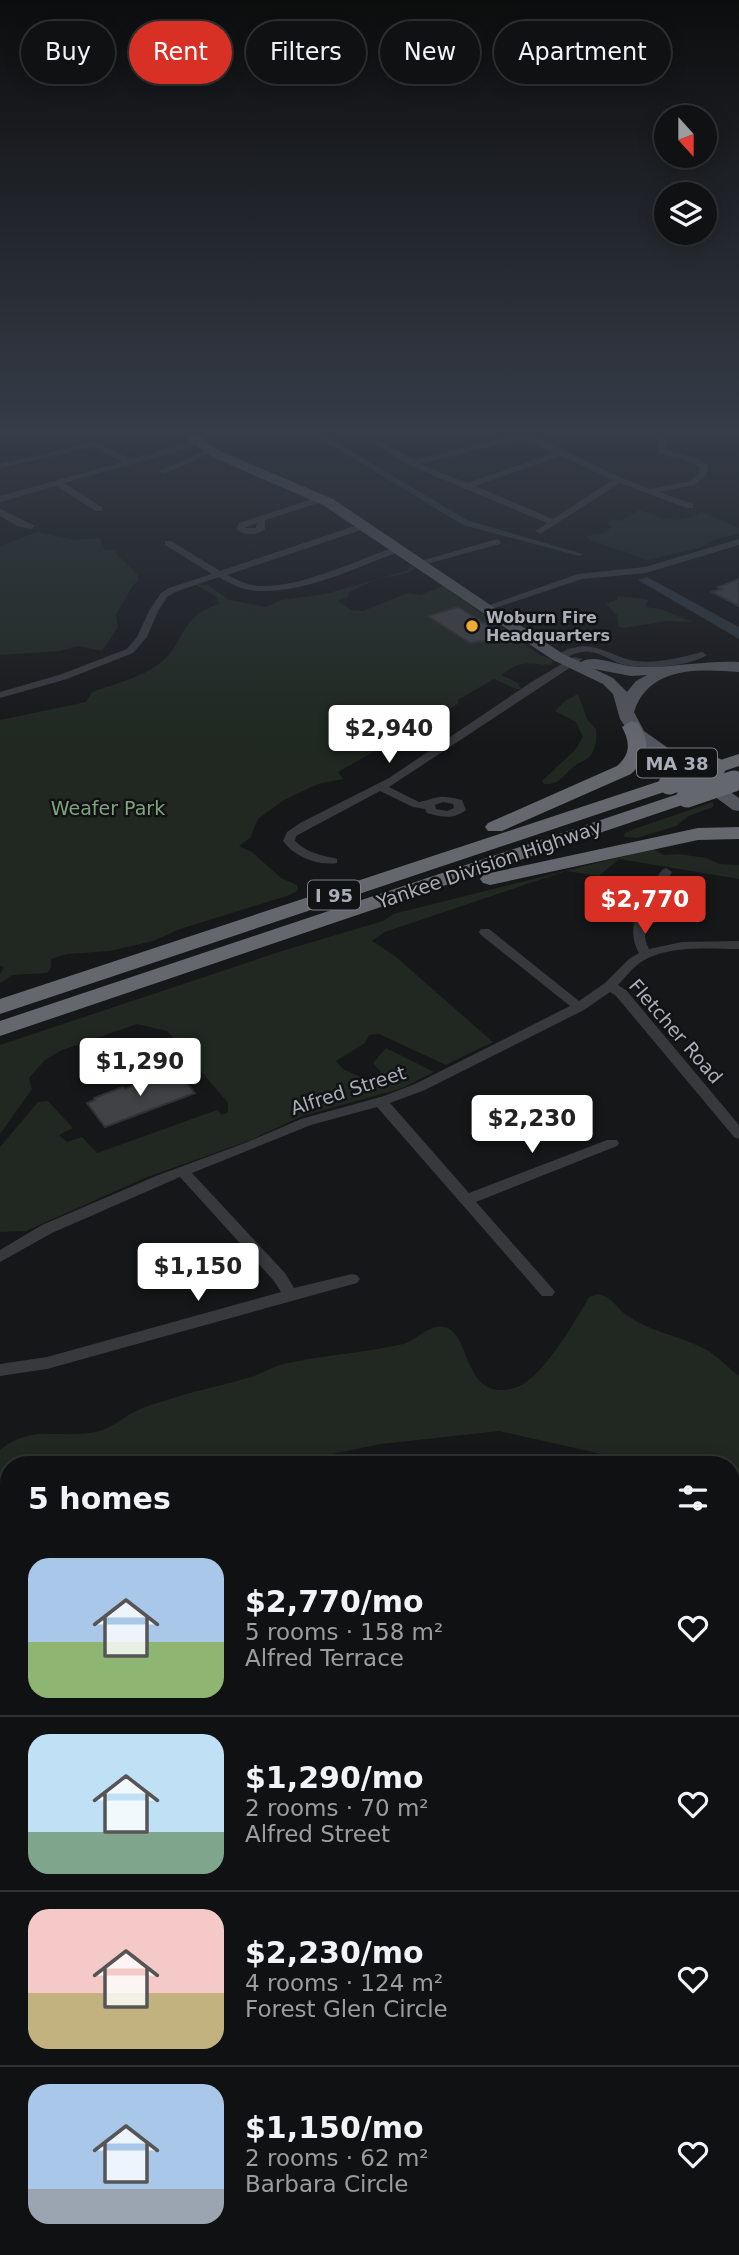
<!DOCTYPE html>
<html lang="en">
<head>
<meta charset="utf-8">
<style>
  body { margin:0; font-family:"DejaVu Sans",sans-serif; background:#191a1b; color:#f1f3f6; height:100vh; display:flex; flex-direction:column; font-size:26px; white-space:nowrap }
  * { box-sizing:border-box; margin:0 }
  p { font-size:23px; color:#9c9d9f }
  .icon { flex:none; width:38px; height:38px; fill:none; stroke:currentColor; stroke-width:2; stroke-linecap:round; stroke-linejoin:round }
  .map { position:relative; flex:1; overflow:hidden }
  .sheet { position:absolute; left:0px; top:1456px; width:740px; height:800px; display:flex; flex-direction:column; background:#101112; border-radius:28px 28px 0 0; box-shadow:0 4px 18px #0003,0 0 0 2px #303132 }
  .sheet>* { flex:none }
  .guide { position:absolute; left:21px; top:21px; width:698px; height:63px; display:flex; gap:14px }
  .needle { width:46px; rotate:159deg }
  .controls { position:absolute; left:654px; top:105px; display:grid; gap:14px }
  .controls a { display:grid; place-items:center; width:63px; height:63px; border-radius:50%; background:#101112; box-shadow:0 4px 18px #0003,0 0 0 2px #303132; font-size:35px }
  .price { position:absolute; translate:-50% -60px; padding:0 16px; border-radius:7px; background:#fff; color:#222; font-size:23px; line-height:46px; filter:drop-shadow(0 2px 4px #0008) }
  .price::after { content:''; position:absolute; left:50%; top:42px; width:21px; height:16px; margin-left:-10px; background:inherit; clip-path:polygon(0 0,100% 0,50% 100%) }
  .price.on { background:#d93025; color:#fff }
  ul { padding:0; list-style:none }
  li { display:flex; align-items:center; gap:21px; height:175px; padding:0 28px }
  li+li { border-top:2px solid #303132 }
  li span { display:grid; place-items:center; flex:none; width:196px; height:140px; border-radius:21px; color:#555 }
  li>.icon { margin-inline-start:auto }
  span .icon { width:84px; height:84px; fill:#fffc; stroke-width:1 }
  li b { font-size:30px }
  h2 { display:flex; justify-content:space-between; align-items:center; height:84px; padding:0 28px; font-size:30px }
  .tag { padding:0 24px; border-radius:32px; background:#101112; box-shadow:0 4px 18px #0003,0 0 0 2px #303132; font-size:24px; line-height:63px }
  .tag.on { background:#d93025; color:#fff }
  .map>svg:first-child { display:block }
  .green { fill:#202821 }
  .water { fill:#2c363c }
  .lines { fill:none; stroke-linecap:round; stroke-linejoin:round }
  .canal { fill:#2c363c; fill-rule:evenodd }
  .building { fill:#404245; stroke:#303134; stroke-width:2 }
  .minor { fill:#37393d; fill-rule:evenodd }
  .tertiary { fill:#37393d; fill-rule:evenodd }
  .primary { fill:#53565c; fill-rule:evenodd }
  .motorway { fill:#64676e; fill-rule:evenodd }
  .motorway-bridge { stroke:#64676e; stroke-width:21 }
  .poi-dot { fill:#f1aa36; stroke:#111213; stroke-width:2.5 }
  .labels { text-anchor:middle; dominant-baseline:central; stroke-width:5; stroke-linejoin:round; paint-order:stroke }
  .far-poi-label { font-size:16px; font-weight:bold; fill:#a9aeb8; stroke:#111213; text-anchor:start }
  .shield { fill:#111213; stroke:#7b7f86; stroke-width:2 }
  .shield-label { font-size:18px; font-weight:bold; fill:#a9aeb8 }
  .park-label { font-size:19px; fill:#80a380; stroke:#111213 }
  .street-label { font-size:19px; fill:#a9aeb8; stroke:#111213 }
</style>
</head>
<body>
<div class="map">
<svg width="739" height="2255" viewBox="0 0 739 2255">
  <rect width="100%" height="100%" fill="#161718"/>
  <g class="green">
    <path d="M 640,510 C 663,519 680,525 701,512 L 739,528 L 739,534 L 713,540 L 699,548 L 647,560 L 590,540 L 586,536 L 605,533 L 612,526 L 608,524 L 611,519 L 620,521 Z"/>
    <path d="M 37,532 L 74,540 L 100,538 L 105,550 L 116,550 L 117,555 L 138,575 L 138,581 L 133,585 L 116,615 L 118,627 L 102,651 L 78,646 L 60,651 L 0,655 L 0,546 Z"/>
    <path d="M 409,565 L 416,568 C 402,578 385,575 370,582 C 364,585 357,589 349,592 L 348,597 L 338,601 L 351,610 L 363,611 L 408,593 L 420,595 L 443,586 L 540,655 L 551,659 L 553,665 C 528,665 524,658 501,675 L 518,683 L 521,689 L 516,689 L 494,679 L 458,700 L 458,704 L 338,772 L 343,779 L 318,784 L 284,800 L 258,819 L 250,838 L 239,846 L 252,852 L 281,878 L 297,885 L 298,890 L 290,895 L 180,929 L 153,941 L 110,951 L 67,954 L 51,959 L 51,968 L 47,973 L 13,975 L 0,983 L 0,974 L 4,967 L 0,966 L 0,720 L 86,702 L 92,692 C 114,684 140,678 159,664 C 187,643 177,617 219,604 L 217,597 L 194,584 L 208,585 L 229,600 L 266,607 L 281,600 L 326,594 L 408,570 Z"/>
    <path d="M 618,596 L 644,599 L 648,600 L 646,607 L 660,609 L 693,622 L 667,621 L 624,628 L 619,627 L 617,615 L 606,604 L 617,600 Z"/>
    <path d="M 578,694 L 587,719 L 596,729 C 597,737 596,750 590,756 C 587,760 580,762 576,765 C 564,773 560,786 544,784 L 542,781 L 575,750 L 583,737 L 576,722 L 555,711 L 566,700 Z"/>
    <path d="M 713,802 L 713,807 L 689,816 L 676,826 L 637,838 L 624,837 L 625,833 L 634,829 Z"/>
    <path d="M 653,849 L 664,855 L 679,854 L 706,858 L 719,864 L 739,865 L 739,879 L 619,859 L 599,876 L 566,871 L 385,932 L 372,941 L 395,956 L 493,1042 L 446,1065 L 379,1034 L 369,1035 L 365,1043 L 336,1061 L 343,1069 L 367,1080 L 381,1072 L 373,1063 L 386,1048 L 434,1072 L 400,1089 L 302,1116 L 251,1140 L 145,1178 L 26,1231 L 0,1232 L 0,1147 L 38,1102 L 48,1101 L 73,1128 L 59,1135 L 67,1142 L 82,1137 L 97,1153 L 217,1110 L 222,1115 L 228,1112 L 228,1103 L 167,1031 L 137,1024 L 62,1050 L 45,1060 L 29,1078 L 32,1089 L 0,1134 L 0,1045 L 282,951 L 383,921 L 393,914 Z"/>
    <path d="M 598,1294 C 613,1297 616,1308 628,1316 C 651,1332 680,1336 705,1349 C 718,1356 727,1367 739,1376 L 739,1547 L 732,1544 L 732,1465 L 650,1465 L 499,1431 L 381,1444 L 279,1465 L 9,1465 L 9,1547 L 0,1547 L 0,1450 C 34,1422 63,1441 100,1431 C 112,1427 122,1419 132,1413 C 143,1407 156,1403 167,1400 C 196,1390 225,1385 254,1376 C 264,1372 273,1367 283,1364 C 323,1355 364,1353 403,1344 C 415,1341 423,1330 436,1327 C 475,1320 457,1407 517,1387 C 541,1380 577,1319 589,1297 Z"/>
    <path d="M 0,1800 L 9,1801 L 9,2247 L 92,2247 L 91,2255 L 0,2255 Z"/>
  </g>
  <path class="water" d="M 647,577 L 739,627 L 739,639 L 638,580 Z"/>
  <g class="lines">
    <path class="canal" d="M 303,428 L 312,428 L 469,521 L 583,554 L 579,556 L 463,525 Z"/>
  </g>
  <g class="building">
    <path d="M 739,579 L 739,606 L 712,592 L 722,589 L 718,587 Z"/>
    <path d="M 458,607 L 503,635 L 500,636 L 504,638 L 470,643 L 428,616 Z"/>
    <path d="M 175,1069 L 195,1093 L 105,1127 L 87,1103 L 95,1100 L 94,1098 L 123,1087 L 125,1089 Z"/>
  </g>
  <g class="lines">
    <g class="minor">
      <path d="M 319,428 L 327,428 L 329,437 L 323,437 Z"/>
      <path d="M 505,428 L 516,428 L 622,478 L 650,489 L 690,481 L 699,474 L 700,467 L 693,463 L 659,453 L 657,428 L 665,428 L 666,450 L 699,459 L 708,466 L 707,474 L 695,485 L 659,492 L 693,504 L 693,508 L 687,508 L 620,483 L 540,534 L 536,531 L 547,523 L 413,467 L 371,442 L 378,440 L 414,460 L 518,435 ZM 525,438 L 554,453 L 467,483 L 420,464 ZM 561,456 L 613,480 L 553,519 L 475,486 Z"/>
      <path d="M 192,439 L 199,441 L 190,448 L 64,483 L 102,507 L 102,511 L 96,511 L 56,486 L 0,502 L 0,496 L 123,462 L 93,447 L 0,468 L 0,464 L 94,442 L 131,459 L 184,444 Z"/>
      <path d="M 208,449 L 215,451 L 164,474 L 157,472 Z"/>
      <path d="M 322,496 L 326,499 L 325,501 L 265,520 L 265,529 C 257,536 244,536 236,529 L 239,523 ZM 257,523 L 256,528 L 245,528 L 246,527 Z"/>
      <path d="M 0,509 L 35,526 L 31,529 L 17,526 L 0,516 Z"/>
      <path d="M 364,523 L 367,524 L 367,528 L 227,575 C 237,580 247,585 258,586 C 301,588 355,561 395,547 L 401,547 L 401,551 C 357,567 308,592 260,591 C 245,591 232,585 219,577 L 175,592 L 167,597 L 158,611 L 147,637 L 133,653 L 67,679 L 0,698 L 0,692 L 59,675 L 127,649 L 137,637 L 149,611 L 161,593 L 169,588 L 212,574 L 165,545 L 165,541 L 171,541 L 220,571 Z"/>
      <path d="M 497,539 L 501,542 L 500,544 L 419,566 L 414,563 Z"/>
      <path d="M 739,539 L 739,545 L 646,573 L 582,579 L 489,610 L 481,608 L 578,574 L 645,567 Z"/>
      <path d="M 583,646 C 600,646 614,656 630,660 C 654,665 679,658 702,652 L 707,655 C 688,667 643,670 621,664 C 610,660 601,653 590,652 C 578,650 569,657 558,660 L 553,657 L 568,649 Z"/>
      <path d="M 574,657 L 583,659 L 389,787 L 419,802 C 441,797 437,794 462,800 L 466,810 C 453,820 442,817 427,813 L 425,809 L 413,807 L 380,791 L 296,836 L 295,841 C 307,853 321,855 337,859 L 337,863 C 317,866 295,857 283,841 L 287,832 L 300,823 L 389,778 L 533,681 ZM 443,802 L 453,804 L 454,808 L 447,811 L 436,809 L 435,805 Z"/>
      <path d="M 666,868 L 672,872 C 660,893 635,925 649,949 L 682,942 L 739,941 L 739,949 C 708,949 663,944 637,965 C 630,971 624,979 618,985 L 626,990 L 739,1125 L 739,1139 L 734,1137 L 616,996 L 610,992 L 584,1010 L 425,1090 L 390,1103 L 469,1193 L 607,1140 L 617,1140 L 619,1143 L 617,1146 L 476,1202 L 552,1288 L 555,1292 L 552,1296 L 542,1296 L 377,1107 L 311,1125 L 192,1173 L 285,1273 L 294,1288 L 352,1274 L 357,1275 L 360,1279 L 357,1283 L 47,1369 L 0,1376 L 0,1364 L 47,1357 L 281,1292 L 274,1281 L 180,1177 L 52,1233 L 0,1262 L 0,1250 L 42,1225 L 156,1176 L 245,1143 L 301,1119 L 384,1096 L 415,1084 L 570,1006 L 481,935 L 479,932 L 481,929 L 489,929 L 579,1001 L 605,983 L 629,959 L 639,953 C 622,925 647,893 662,870 Z"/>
      <path d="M 9,1623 L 9,1640 L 0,1643 L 0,1627 Z"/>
    </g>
    <g class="tertiary">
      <path d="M 205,428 L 217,428 L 199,443 L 191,443 L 191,439 Z"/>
      <path d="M 682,428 L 739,428 L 739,434 L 687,431 Z"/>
      <path d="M 739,1769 L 739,1791 L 732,1792 L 732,1770 Z"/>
      <rect x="0" y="1779" width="9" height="22"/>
    </g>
    <path class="primary" d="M 172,428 L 187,428 L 220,451 L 333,499 L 563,654 L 581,662 C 592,654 615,664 629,666 C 662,670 703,660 739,662 L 739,672 C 698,669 649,666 634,712 L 644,731 L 739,798 L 739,811 L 733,810 L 632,737 L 620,719 L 613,694 L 603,684 L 553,660 L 323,505 L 212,457 ZM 594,669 L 631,676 L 647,675 L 636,681 L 627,692 L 613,678 Z"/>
    <g class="motorway">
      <path d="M 631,721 L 638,723 C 651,743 649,758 631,774 L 502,831 L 488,831 L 485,827 L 488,823 L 617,766 C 631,754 630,742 622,727 Z"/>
      <path d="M 739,754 L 739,766 L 715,774 L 705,768 L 708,764 Z"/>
      <path d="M 669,778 L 679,784 L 676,788 L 0,1014 L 0,999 Z"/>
      <path d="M 687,791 L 694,793 L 697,797 L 694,801 L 0,1036 L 0,1021 Z"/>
      <path d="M 739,827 L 739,839 L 698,840 L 490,885 L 483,883 L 480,879 L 483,875 L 490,873 L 698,828 Z"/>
    </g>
    <g class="motorway-bridge">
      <path d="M 669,784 L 715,768"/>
      <path d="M 687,797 L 734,781"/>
    </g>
  </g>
  <linearGradient id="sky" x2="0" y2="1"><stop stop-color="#0c0d0d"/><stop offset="0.58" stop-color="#363c48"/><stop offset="1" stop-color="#363c48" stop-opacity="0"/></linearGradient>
  <rect width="739" height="744" fill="url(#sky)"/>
  <circle class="poi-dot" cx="472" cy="626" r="7"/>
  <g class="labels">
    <g class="far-poi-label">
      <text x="486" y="617">Woburn Fire<tspan x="486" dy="18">Headquarters</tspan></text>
    </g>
    <g class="shield">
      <rect x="637" y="748.5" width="80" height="29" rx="5"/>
      <rect x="308" y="880.5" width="52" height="29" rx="5"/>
    </g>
    <g class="shield-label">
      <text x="677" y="763">MA 38</text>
      <text x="334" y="895">I 95</text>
    </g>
    <g class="park-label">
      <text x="108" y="808">Weafer Park</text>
    </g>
    <g class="street-label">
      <text transform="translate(489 864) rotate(-19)">Yankee Division Highway</text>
      <text transform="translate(676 1031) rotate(49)">Fletcher Road</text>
      <text transform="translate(348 1090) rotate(-18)">Alfred Street</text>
    </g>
  </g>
</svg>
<div class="controls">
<a><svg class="needle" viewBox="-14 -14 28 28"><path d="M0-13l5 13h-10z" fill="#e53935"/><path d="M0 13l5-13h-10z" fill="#9c9d9f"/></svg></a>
<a><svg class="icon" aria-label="layers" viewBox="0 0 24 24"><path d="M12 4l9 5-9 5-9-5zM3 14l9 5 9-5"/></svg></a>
</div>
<b class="price" style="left:389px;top:765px">$2,940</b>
<b class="price on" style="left:645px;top:936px">$2,770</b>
<b class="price" style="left:140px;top:1098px">$1,290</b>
<b class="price" style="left:532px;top:1155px">$2,230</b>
<b class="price" style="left:198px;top:1303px">$1,150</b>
<div class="guide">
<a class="tag">Buy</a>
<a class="tag on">Rent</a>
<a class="tag">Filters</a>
<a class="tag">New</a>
<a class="tag">Apartment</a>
</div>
<section class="sheet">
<h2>5 homes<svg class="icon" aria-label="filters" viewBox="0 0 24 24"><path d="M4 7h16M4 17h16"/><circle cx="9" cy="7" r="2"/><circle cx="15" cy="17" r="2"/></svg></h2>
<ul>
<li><span style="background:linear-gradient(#a9c7e8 60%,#8fb573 0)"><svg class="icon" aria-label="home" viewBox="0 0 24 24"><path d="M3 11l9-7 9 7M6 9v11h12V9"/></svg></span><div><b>$2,770/mo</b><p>5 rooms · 158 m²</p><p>Alfred Terrace</p></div><svg class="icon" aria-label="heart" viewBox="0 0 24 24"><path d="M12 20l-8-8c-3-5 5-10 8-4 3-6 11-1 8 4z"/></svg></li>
<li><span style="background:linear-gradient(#bfe0f5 70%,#7fa58c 0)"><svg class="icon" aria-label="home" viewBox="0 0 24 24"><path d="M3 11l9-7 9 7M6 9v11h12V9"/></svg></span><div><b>$1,290/mo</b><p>2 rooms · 70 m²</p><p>Alfred Street</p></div><svg class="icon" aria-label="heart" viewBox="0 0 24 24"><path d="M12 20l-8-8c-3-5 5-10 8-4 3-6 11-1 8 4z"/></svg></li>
<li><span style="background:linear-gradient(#f6c9c9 60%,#c2b280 0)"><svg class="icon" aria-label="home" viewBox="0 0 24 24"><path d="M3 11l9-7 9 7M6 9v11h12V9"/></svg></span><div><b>$2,230/mo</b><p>4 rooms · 124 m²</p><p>Forest Glen Circle</p></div><svg class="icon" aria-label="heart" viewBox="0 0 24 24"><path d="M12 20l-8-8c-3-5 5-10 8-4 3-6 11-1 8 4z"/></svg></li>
<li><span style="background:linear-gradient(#a9c7e8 75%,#9aa5b1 0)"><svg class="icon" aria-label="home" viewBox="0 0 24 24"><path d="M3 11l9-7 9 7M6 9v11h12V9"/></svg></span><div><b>$1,150/mo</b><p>2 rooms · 62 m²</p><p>Barbara Circle</p></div><svg class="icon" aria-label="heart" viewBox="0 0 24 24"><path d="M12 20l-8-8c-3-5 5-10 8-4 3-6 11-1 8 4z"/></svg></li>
</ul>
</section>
</div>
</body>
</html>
